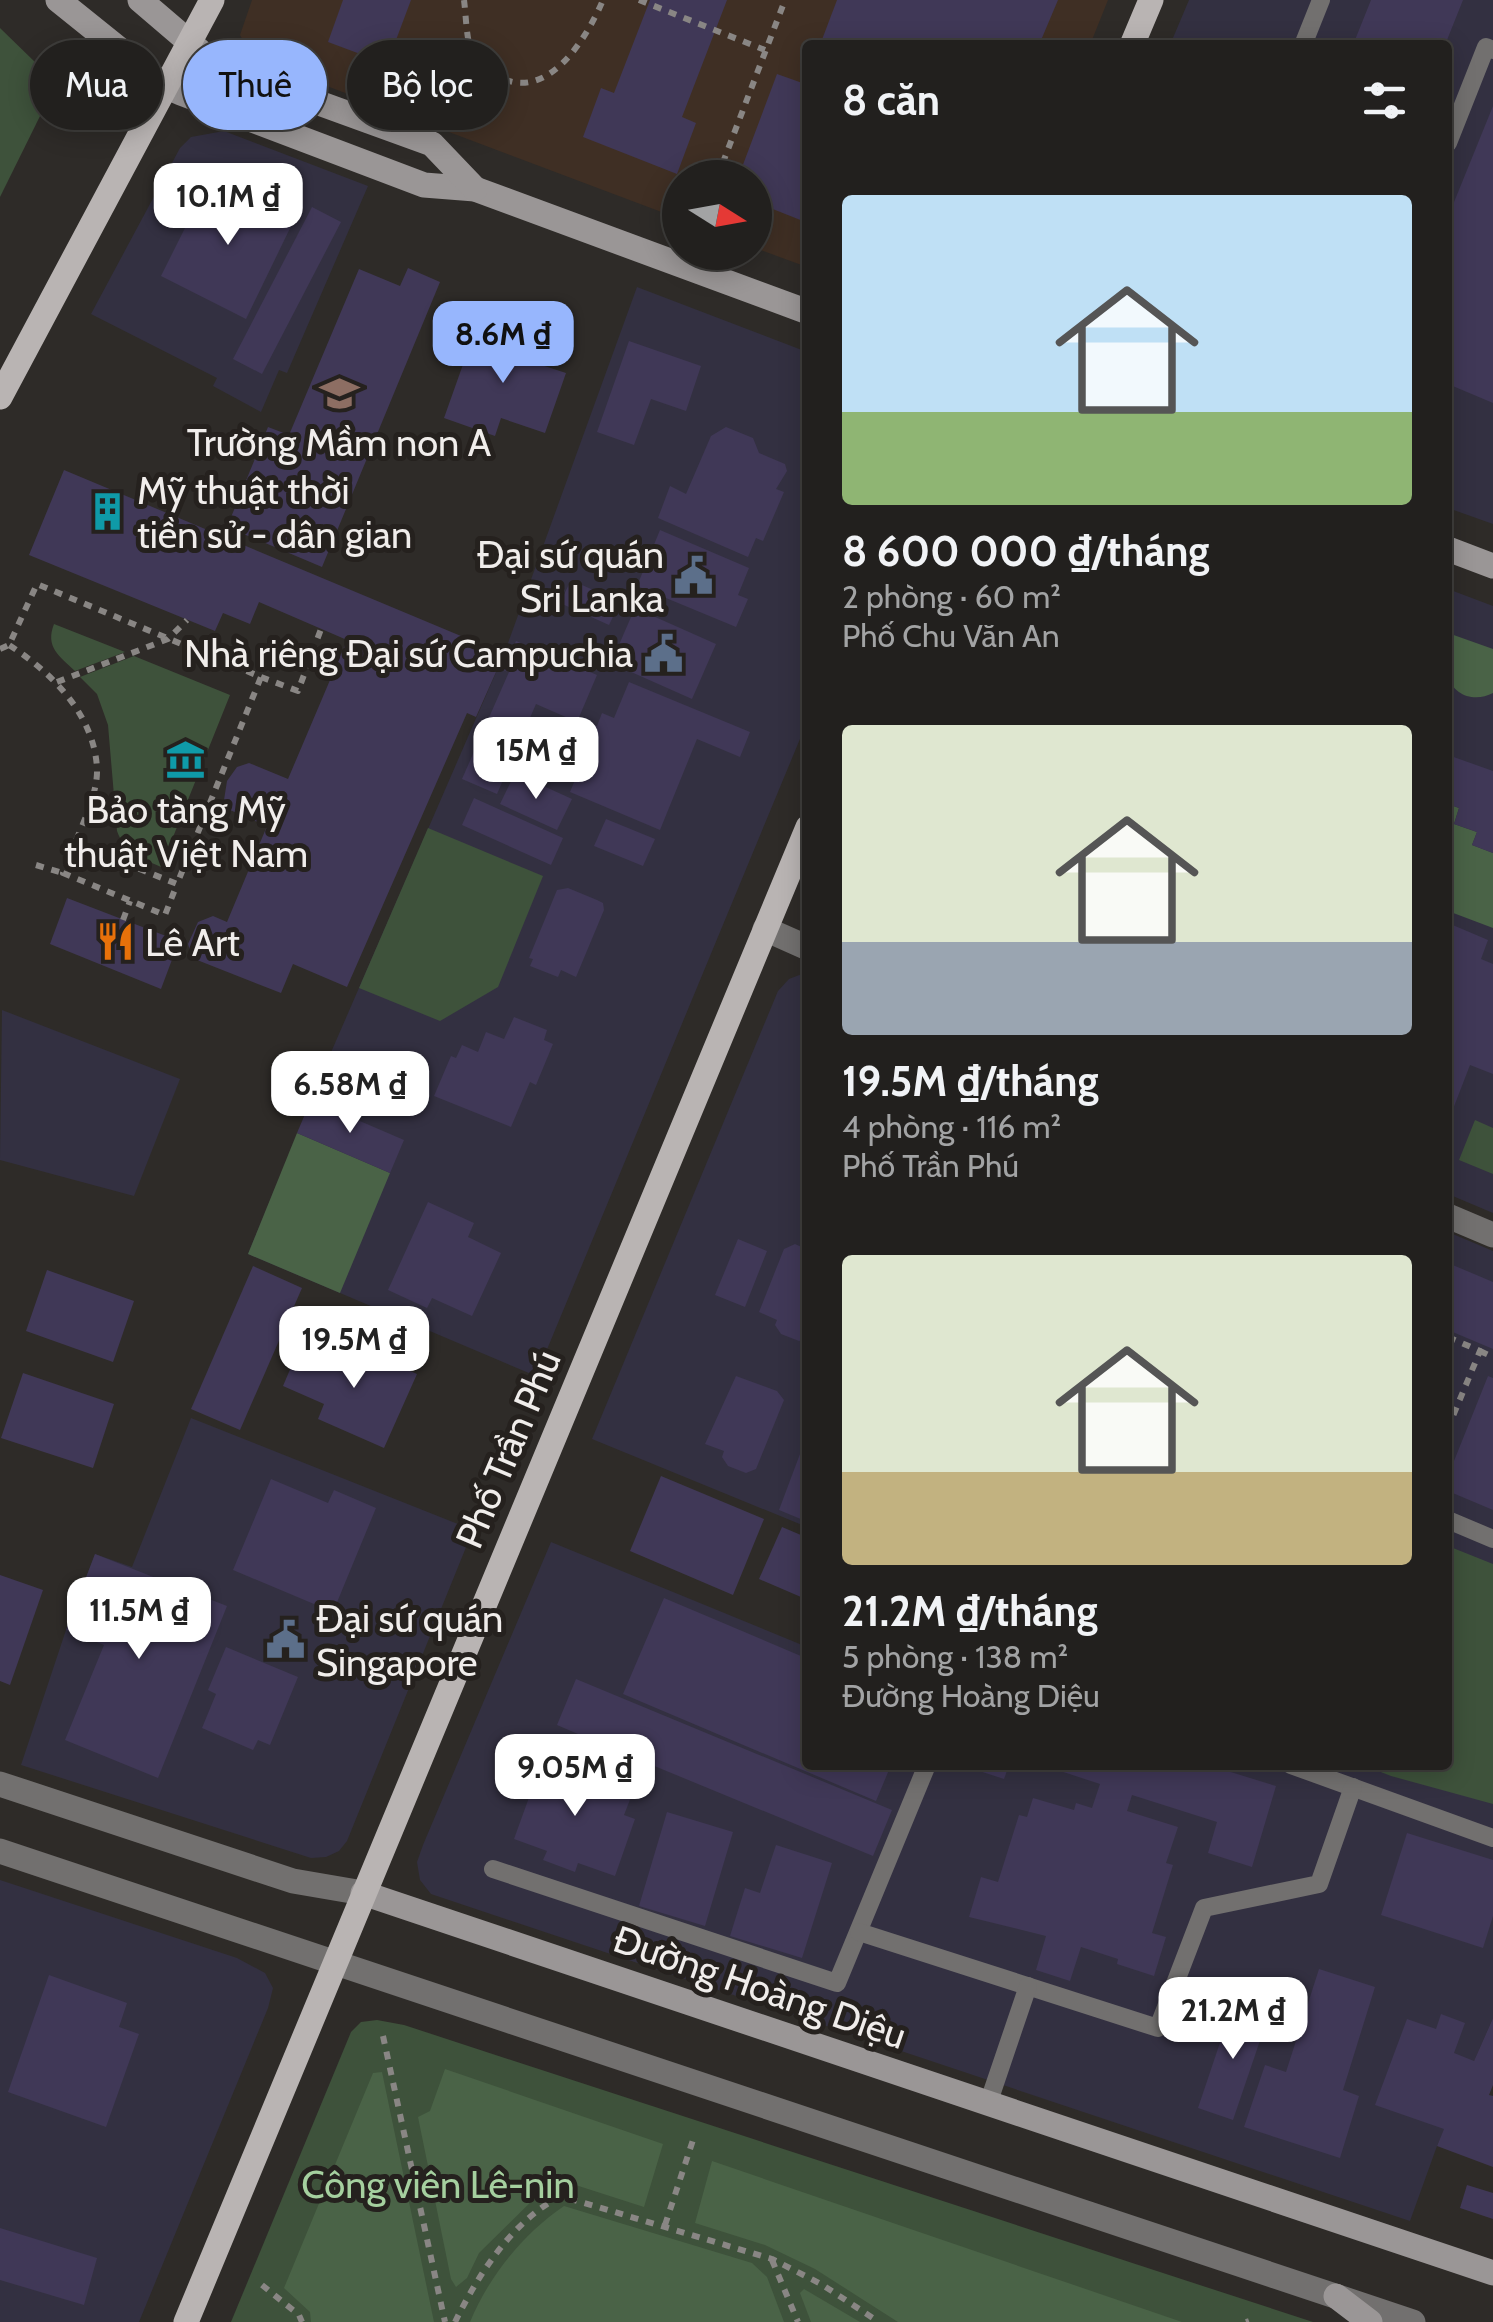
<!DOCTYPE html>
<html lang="vi">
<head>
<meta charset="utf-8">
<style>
  body { margin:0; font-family:Cabin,sans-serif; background:#2a2827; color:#f1f3f6; height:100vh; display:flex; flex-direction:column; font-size:38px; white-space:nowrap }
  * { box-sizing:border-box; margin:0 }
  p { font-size:32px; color:#a2a3a4 }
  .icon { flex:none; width:55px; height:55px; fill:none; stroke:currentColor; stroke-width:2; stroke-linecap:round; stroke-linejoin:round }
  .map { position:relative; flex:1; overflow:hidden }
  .drawer { position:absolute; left:802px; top:40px; width:650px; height:1730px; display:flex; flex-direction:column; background:#22201e; border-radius:10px; box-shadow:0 5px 25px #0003,0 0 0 2px #3f3e3c }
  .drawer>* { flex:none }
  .guide { position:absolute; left:30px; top:40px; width:622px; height:90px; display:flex; gap:20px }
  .needle { width:65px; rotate:101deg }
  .tools { position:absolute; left:662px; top:160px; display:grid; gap:20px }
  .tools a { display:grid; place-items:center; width:110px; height:110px; border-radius:50%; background:#22201e; box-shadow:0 5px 25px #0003,0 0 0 2px #3f3e3c; font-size:50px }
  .price { position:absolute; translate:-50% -85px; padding:0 22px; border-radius:20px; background:#fff; color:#222; font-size:32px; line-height:65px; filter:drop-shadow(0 2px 5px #0008) }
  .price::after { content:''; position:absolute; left:50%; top:60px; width:30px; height:22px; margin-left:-15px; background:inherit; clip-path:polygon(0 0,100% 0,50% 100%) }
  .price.active { background:#97b6fd; color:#111 }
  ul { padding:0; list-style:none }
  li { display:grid; align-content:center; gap:20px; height:530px; padding:0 40px }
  li span { display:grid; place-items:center; height:310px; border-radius:10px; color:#555 }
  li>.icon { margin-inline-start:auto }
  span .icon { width:180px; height:180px; fill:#fffc; stroke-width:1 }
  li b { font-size:42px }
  h2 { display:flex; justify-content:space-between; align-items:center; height:120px; padding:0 40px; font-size:42px }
  .chip { padding:0 35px; border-radius:45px; background:#22201e; box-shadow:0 5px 25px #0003,0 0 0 2px #3f3e3c; font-size:35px; line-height:90px }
  .chip.active { background:#97b6fd; color:#111 }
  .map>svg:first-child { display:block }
  .commercial { fill:#333041 }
  .medical { fill:#3f2f24 }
  .green { fill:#3e523b }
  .forest { fill:#4a6347 }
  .building { fill:#403857 }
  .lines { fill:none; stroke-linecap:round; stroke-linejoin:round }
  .path { stroke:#898684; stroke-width:6; stroke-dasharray:8 8; stroke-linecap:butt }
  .lane { stroke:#72706f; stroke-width:18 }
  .street { stroke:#72706f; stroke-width:25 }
  .secondary { stroke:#9a9696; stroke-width:25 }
  .primary { stroke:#b9b4b3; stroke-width:25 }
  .labels { text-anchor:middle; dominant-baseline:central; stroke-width:10; stroke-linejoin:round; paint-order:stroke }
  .poi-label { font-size:38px; fill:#f0edeb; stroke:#25211e; text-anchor:start }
  .street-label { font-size:38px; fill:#f0edeb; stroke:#25211e }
  .park-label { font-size:38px; fill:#a5d09f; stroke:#25211e }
</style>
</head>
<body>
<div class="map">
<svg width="1493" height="2322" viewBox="0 0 1493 2322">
  <rect width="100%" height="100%" fill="#2e2b28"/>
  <g class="commercial">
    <path d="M 1189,0 L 1493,0 L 1493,524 L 1448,508 L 1448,45 L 1170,45 Z"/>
    <path d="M 224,131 L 368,186 L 287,373 L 279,370 L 261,412 L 213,386 L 217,378 L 91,314 L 180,148 L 191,137 Z"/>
    <path d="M 637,287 L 807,352 L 807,722 L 536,1376 L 248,1254 L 329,1057 L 504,654 Z"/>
    <path d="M 1448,589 L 1493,606 L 1493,1213 L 1448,1194 Z"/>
    <path d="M 807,972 L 807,1527 L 592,1439 L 778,991 L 789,979 Z"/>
    <path d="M 2,1010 L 180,1079 L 134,1196 L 0,1160 Z"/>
    <path d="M 1448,1232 L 1493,1251 L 1493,2018 L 1437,2146 L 1410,2221 L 431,1894 L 420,1880 L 417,1862 L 423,1845 L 551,1542 L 807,1647 L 808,1765 L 1448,1765 Z"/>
    <path d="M 191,1418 L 473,1530 L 347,1841 L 339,1851 L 326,1857 L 311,1858 L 21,1765 L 66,1630 L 95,1554 L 132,1567 Z"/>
    <path d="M 0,1880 L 237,1958 L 265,1973 L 273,1988 L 268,2008 L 139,2322 L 0,2322 Z"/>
  </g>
  <path class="medical" d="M 252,0 L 1108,0 L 1090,45 L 808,45 L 807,267 L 755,248 L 755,178 L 680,178 L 680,219 L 263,62 L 247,48 L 240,35 Z"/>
  <g class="green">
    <path d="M 0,28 L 38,65 L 44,108 L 0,197 Z"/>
    <path d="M 54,624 L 125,652 L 75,671 C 59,656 45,647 54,624 Z"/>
    <path d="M 134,656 L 230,695 L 161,867 C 141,858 125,853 117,831 L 108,725 L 97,694 L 80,677 Z"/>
    <path d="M 428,828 L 543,876 L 498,987 L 440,1021 L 359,988 Z"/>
    <path d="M 1475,1120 L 1493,1128 L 1493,1174 L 1459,1160 Z"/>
    <path d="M 1448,1546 L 1493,1564 L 1493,1804 L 1391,1776 L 1363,1765 L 1448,1765 Z"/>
    <path d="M 377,2020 L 404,2025 L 1313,2322 L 231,2322 L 351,2032 L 361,2022 Z"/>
  </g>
  <g class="forest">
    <path d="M 1448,633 L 1493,649 L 1493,693 C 1476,702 1453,697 1448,675 C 1445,663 1447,646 1448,633 Z"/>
    <path d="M 1448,804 L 1459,808 L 1454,824 L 1477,832 L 1472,845 L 1493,853 L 1493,928 L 1448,911 Z"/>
    <path d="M 297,1133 L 390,1173 L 340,1293 L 248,1254 Z"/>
    <path d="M 445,2069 L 663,2144 L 644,2207 L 560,2180 L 553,2180 L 479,2253 L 467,2278 L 456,2287 L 451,2279 L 418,2117 L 430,2111 Z"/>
    <path d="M 382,2072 L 434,2322 L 311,2322 L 310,2312 L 284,2288 L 373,2073 Z"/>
    <path d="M 712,2161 L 1182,2322 L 898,2322 L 815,2269 L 765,2245 L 695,2223 Z"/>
    <path d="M 564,2206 L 752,2263 L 767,2277 L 784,2322 L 470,2322 C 489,2276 523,2234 564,2206 Z"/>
    <path d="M 804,2289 L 860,2322 L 811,2322 L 800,2293 Z"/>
  </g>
  <g class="building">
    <path d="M 343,0 L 411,0 L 387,64 L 328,42 Z"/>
    <path d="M 650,0 L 727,0 L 682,117 L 696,123 L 677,174 L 583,137 L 601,88 L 614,93 Z"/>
    <path d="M 837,0 L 1058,0 L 1039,45 L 820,45 Z"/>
    <path d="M 1371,0 L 1463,0 L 1445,45 L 1353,45 Z"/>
    <path d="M 777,74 L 808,85 L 808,223 L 755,202 L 755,178 L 738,178 Z"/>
    <path d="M 1493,106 L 1493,403 L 1448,384 L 1448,217 Z"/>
    <path d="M 210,178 L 294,220 L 246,319 L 161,276 Z"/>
    <path d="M 312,207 L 341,222 L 262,374 L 233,359 Z"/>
    <path d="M 408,268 L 440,282 L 322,567 L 227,527 L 268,427 L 289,435 L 359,269 L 400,286 Z"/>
    <path d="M 477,325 L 528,343 L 523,359 L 566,373 L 545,433 L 501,418 L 495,436 L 444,418 Z"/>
    <path d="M 629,341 L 701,366 L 686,411 L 651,399 L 634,445 L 597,432 Z"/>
    <path d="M 726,427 L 753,438 L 759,453 L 785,464 L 787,471 L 776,489 L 784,492 L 763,541 L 756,538 L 748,557 L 658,518 L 670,486 L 686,494 L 711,436 Z"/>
    <path d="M 64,470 L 504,654 L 476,717 L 467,713 L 347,987 L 293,964 L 281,993 L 192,958 L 188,944 L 198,922 L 213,916 L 227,922 L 267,826 L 230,810 L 224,800 L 227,781 L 237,767 L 249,763 L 288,779 L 347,640 L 259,602 L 250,624 L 223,613 L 215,631 L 29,555 Z"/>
    <path d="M 660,530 L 749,568 L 738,595 L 748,599 L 736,627 L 637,586 Z"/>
    <path d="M 571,580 L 620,602 L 609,625 L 560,603 Z"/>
    <path d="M 635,608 L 716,644 L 692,699 L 611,663 Z"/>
    <path d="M 516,641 L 597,675 L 577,722 L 536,704 L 497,794 L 462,779 L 509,672 L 503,670 Z"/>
    <path d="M 629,682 L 750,732 L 740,757 L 697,739 L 660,830 L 570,792 L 577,775 L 569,771 L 589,723 L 597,726 L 602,713 L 614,718 Z"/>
    <path d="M 1448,755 L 1493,771 L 1493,853 L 1472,845 L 1477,832 L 1454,824 L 1459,808 L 1448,804 Z"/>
    <path d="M 515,773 L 572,799 L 557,830 L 500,804 Z"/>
    <path d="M 474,798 L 563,838 L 551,865 L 462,825 Z"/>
    <path d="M 606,819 L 655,839 L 643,866 L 594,846 Z"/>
    <path d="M 568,888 L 597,900 L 603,903 L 604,910 L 576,977 L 561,970 L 558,977 L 530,966 L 533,959 L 529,958 L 557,890 Z"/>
    <path d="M 67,898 L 179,941 L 161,989 L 50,944 Z"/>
    <path d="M 1448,923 L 1488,940 L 1481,959 L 1493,964 L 1493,1074 L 1470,1065 L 1448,1122 L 1448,1002 L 1454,986 L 1448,984 Z"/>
    <path d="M 514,1017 L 547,1030 L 544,1040 L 553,1044 L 536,1085 L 530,1082 L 511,1127 L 434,1096 L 451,1056 L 456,1058 L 462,1045 L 478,1052 L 486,1032 L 504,1039 Z"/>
    <path d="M 311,1100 L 404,1140 L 390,1173 L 297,1133 Z"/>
    <path d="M 428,1202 L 474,1223 L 468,1237 L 501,1253 L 472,1316 L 432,1298 L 427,1308 L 388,1290 Z"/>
    <path d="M 738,1239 L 767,1251 L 745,1307 L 715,1295 Z"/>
    <path d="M 795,1244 L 808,1250 L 808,1338 L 799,1341 L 781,1334 L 775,1325 L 777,1320 L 759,1312 L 784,1249 Z"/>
    <path d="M 1448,1263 L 1493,1282 L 1493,1349 L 1448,1330 Z"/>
    <path d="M 253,1266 L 302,1288 L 240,1430 L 191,1409 Z"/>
    <path d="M 47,1270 L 134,1301 L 113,1362 L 26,1331 Z"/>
    <path d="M 350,1344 L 417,1374 L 384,1448 L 318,1419 L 324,1404 L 283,1386 L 300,1346 L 341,1364 Z"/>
    <path d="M 23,1373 L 114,1404 L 93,1468 L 1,1438 Z"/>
    <path d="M 736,1376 L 777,1391 L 784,1400 L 756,1469 L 746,1473 L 728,1466 L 722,1457 L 724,1451 L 705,1444 Z"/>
    <path d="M 1488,1376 L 1493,1378 L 1493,1510 L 1448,1491 L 1448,1476 Z"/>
    <path d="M 800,1454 L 808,1457 L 808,1522 L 779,1510 Z"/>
    <path d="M 661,1476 L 764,1519 L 733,1595 L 630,1551 Z"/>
    <path d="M 271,1479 L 328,1503 L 334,1490 L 376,1508 L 333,1612 L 233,1570 Z"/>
    <path d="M 782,1527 L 808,1538 L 808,1600 L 759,1579 Z"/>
    <path d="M 95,1554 L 227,1606 L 158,1778 L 65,1740 L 104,1645 L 66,1630 Z"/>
    <path d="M 0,1575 L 43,1590 L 10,1685 L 0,1681 Z"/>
    <path d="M 664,1598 L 808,1659 L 808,1765 L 891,1765 L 876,1801 L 623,1694 Z"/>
    <path d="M 226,1647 L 298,1677 L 270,1745 L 258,1740 L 253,1750 L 202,1728 L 216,1694 L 208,1690 Z"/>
    <path d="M 576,1679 L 892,1810 L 873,1856 L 630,1756 L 629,1759 L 599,1748 L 601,1744 L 557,1725 Z"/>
    <path d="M 544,1756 L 595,1775 L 592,1783 L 631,1797 L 624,1815 L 635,1819 L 615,1876 L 578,1863 L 575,1872 L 543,1860 L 547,1851 L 514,1839 Z"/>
    <path d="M 961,1765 L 1009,1765 L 1004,1779 Z"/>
    <path d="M 1042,1765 L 1208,1765 L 1276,1786 L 1252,1867 L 1208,1853 L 1217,1822 L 1132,1795 L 1127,1811 L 1178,1827 L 1166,1863 L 1173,1865 L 1152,1933 L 1166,1937 L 1154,1976 L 1117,1964 L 1118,1959 L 1081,1947 L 1070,1981 L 1036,1970 L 1046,1936 L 969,1917 L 981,1877 L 998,1882 L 1019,1815 L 1027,1817 L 1033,1798 L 1074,1810 L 1076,1803 L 1092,1808 L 1100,1784 Z"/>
    <path d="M 667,1812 L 733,1832 L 705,1926 L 639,1906 Z"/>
    <path d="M 1407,1833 L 1493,1860 L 1493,1916 L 1483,1948 L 1381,1915 Z"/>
    <path d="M 776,1845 L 832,1863 L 802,1958 L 730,1936 L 745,1888 L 760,1893 Z"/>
    <path d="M 1319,1969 L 1375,1987 L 1343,2090 L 1359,2096 L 1340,2158 L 1244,2127 L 1265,2065 L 1286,2072 Z"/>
    <path d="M 49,1975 L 127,2003 L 119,2027 L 139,2034 L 106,2127 L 8,2092 Z"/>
    <path d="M 1233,2004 L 1268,2017 L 1233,2120 L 1198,2108 Z"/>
    <path d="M 1441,2014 L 1465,2023 L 1454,2053 L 1474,2061 L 1493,2018 L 1493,2085 L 1489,2095 L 1493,2096 L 1493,2167 L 1437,2146 L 1444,2129 L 1375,2105 L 1407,2019 L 1436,2029 Z"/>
    <path d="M 1467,2185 L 1493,2193 L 1493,2219 L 1460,2208 Z"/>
    <path d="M 0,2228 L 97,2258 L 84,2305 L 0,2280 Z"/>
  </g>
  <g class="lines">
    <g class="path">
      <path d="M 464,0 C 466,15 466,33 470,47 C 474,59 486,69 496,75 C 546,106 587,38 603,0"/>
      <path d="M 639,0 L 765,50"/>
      <path d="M 717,178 L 785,0"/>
      <path d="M 0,649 L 9,645 L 37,584 L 261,677 L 177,884 L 75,843 C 84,821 98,792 97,768 C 94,714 51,672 9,645"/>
      <path d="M 261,677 L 298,691 L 321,629"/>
      <path d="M 57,682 L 168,639 L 187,620"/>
      <path d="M 75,843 L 63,873 L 165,915 L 177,884"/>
      <path d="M 36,865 L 63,873"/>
      <path d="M 123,920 L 130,901"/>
      <path d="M 1448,1337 L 1480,1351 L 1448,1428"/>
      <path d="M 1480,1351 L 1493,1357"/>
      <path d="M 383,2036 L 445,2322"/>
      <path d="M 665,2225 L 694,2137"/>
      <path d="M 772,2260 L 798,2322"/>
      <path d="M 262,2285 L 299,2315 L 302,2322"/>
      <path d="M 455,2322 C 478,2275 513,2220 561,2196 L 772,2259 L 821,2284 L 879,2322"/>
      <path d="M 1246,2322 L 1249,2321"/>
    </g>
    <g class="lane">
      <path d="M 1303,45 L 1321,0"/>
      <path d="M 1448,143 L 1486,47 L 1493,50"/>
      <path d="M 1448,1520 L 1493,1539"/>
      <path d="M 1291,1765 L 1493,1838"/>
      <path d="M 493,1869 L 837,1983 L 927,1765"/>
      <path d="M 859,1932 L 1158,2028 L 1204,1908 L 1319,1884 L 1353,1787"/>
      <path d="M 988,2104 L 1028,1986"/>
    </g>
    <g class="street">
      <path d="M 765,929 L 808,948"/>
      <path d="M 1448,1216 L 1493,1235"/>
      <path d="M 0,1784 L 293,1881 L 363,1893"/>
      <path d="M 0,1851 L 1413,2322"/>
    </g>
    <g class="secondary">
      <path d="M 58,0 L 165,86 L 181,93 L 424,185 L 475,189 L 808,312"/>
      <path d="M 140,0 L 202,53 L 247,77 L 432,144 L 475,189"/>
      <path d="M 1448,549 L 1493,566"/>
      <path d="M 363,1893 L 1493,2273"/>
      <path d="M 1336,2296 L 1370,2322"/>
    </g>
    <g class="primary">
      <path d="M 1132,45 L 1151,0"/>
      <path d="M 0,397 L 212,0"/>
      <path d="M 186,2322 L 808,827"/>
    </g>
  </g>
  <defs>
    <symbol id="school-bare" viewBox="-9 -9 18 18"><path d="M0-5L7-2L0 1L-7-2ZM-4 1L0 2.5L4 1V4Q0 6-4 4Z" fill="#8d6e63" stroke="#25211e" stroke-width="2.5" paint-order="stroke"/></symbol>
    <symbol id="building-bare" viewBox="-9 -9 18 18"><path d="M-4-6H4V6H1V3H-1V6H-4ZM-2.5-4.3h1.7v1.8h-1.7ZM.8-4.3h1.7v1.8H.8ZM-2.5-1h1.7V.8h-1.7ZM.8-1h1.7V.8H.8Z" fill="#0f9aa8" stroke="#25211e" stroke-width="2.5" paint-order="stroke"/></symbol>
    <symbol id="civic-bare" viewBox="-9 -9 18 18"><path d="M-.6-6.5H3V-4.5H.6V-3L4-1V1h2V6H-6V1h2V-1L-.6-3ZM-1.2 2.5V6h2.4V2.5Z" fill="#5c6f8a" stroke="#25211e" stroke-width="2.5" paint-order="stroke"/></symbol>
    <symbol id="museum-bare" viewBox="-9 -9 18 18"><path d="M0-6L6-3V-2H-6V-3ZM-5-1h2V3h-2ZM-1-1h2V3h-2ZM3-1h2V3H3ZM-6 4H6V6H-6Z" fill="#0f9aa8" stroke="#25211e" stroke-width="2.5" paint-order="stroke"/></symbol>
    <symbol id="restaurant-bare" viewBox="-9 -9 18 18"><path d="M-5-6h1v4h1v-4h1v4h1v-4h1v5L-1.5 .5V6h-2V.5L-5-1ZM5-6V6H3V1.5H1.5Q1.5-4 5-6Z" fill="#e8710a" stroke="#25211e" stroke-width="2.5" paint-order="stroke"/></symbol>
  </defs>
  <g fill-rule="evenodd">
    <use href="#school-bare" x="312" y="366" width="55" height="55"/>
    <use href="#building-bare" x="80" y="484" width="55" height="55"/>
    <use href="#civic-bare" x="666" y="548" width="55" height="55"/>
    <use href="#civic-bare" x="636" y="626" width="55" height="55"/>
    <use href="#museum-bare" x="158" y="732" width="55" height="55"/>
    <use href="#restaurant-bare" x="88" y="914" width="55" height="55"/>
    <use href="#civic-bare" x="258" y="1612" width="55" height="55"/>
  </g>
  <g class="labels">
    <g class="poi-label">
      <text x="339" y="442" text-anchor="middle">Trường Mầm non A</text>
      <text x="137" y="490">Mỹ thuật thời<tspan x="137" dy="44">tiền sử - dân gian</tspan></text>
      <text x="664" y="554" text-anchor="end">Đại sứ quán<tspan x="664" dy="44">Sri Lanka</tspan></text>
      <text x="633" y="653" text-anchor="end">Nhà riêng Đại sứ Campuchia</text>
      <text x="186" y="809" text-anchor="middle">Bảo tàng Mỹ<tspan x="186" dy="44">thuật Việt Nam</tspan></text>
      <text x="145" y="942">Lê Art</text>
      <text x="316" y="1618">Đại sứ quán<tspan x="316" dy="44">Singapore</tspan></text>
    </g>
    <g class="street-label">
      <text transform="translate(508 1449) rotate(-67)">Phố Trần Phú</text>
      <text transform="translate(760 1987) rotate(19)">Đường Hoàng Diệu</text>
    </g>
    <g class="park-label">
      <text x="438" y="2184">Công viên Lê-nin</text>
    </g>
  </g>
</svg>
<div class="tools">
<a><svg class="needle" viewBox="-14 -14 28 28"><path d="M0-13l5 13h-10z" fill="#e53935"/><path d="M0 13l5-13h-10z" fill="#a2a3a4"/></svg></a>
</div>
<b class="price" style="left:228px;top:248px">10.1M ₫</b>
<b class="price active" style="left:503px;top:386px">8.6M ₫</b>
<b class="price" style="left:536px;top:802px">15M ₫</b>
<b class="price" style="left:350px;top:1136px">6.58M ₫</b>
<b class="price" style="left:354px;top:1391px">19.5M ₫</b>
<b class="price" style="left:139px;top:1662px">11.5M ₫</b>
<b class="price" style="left:575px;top:1819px">9.05M ₫</b>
<b class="price" style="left:1233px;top:2062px">21.2M ₫</b>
<div class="guide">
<a class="chip">Mua</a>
<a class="chip active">Thuê</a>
<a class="chip">Bộ lọc</a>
</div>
<section class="drawer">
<h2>8 căn<svg class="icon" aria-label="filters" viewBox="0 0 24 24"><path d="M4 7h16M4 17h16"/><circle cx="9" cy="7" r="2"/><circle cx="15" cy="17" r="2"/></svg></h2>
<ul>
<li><span style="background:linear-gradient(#bfe0f5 70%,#8fb573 0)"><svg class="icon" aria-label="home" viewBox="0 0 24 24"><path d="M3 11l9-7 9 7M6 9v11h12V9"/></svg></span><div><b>8 600 000 ₫/tháng</b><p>2 phòng · 60 m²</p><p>Phố Chu Văn An</p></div></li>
<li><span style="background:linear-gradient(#dfe7d0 70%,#9aa5b1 0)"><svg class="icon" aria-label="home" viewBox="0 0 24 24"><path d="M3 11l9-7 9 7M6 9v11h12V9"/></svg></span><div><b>19.5M ₫/tháng</b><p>4 phòng · 116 m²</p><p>Phố Trần Phú</p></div></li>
<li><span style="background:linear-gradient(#dfe7d0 70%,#c2b280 0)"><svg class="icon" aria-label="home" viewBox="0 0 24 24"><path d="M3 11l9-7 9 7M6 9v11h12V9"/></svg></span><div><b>21.2M ₫/tháng</b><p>5 phòng · 138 m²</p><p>Đường Hoàng Diệu</p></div></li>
</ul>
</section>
</div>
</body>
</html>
